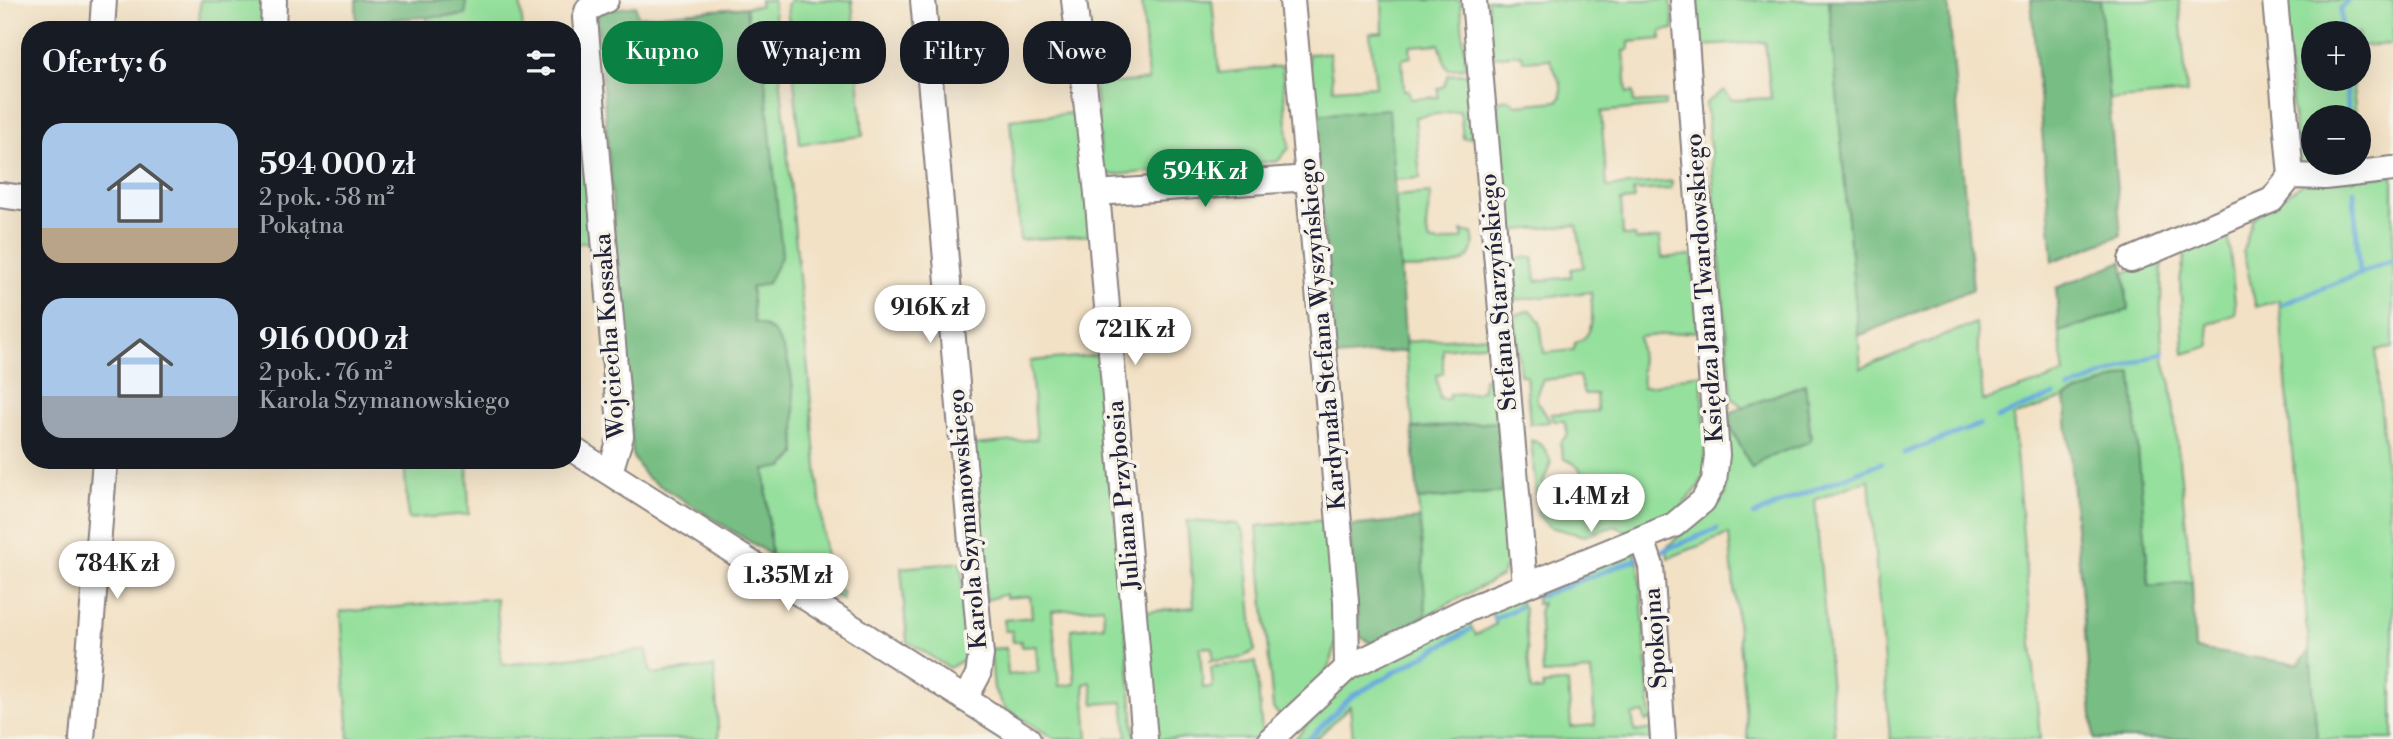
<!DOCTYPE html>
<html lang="pl">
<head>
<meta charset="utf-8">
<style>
  body { margin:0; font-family:"Libre Bodoni",serif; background:#242831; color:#f1f3f6; height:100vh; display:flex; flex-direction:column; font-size:26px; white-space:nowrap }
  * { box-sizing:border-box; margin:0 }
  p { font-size:23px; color:#9ea1a6 }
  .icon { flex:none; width:38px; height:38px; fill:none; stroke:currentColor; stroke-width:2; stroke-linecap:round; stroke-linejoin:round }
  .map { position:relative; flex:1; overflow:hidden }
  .drawer { position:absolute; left:21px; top:21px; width:560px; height:448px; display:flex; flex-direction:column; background:#171b24; border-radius:28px; box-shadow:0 7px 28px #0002 }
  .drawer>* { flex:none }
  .hud { position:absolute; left:602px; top:21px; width:665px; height:63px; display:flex; gap:14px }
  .tools { position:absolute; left:2301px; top:21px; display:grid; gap:14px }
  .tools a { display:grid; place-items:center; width:70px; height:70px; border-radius:50%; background:#171b24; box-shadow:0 7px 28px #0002; font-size:35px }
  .price { position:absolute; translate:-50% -60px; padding:0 16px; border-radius:24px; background:#fff; color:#222; font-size:23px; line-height:46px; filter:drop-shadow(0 2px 4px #0008) }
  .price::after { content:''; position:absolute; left:50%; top:42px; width:21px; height:16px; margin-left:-10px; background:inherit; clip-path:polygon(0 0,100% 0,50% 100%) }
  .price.on { background:#0b8043; color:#fff }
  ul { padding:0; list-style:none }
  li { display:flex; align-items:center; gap:21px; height:175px; padding:0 21px }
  li span { display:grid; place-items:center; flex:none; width:196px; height:140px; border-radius:21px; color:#555 }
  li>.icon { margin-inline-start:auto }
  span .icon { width:84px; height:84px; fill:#fffc; stroke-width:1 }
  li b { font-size:30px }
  h2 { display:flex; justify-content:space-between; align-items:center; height:84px; padding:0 21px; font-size:30px }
  .tag { padding:0 24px; border-radius:28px; background:#171b24; box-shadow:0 7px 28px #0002; font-size:24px; line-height:63px }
  .tag.on { background:#0b8043; color:#fff }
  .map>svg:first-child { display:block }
  .green { fill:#95e09c; stroke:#5c816c; stroke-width:2; fill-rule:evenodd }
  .forest { fill:#78be84; stroke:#4d7060; stroke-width:2 }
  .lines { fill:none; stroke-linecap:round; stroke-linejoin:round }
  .stream { stroke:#64a9da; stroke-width:5 }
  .minor-casing { stroke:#8a8280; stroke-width:28 }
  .minor { stroke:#fff; stroke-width:24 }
  .labels { text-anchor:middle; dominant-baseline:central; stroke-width:7; stroke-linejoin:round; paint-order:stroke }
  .street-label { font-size:24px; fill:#22223b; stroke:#f7f3e8 }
</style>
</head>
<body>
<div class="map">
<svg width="2393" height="739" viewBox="0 0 2393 739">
  <rect width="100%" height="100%" fill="#f7f3e8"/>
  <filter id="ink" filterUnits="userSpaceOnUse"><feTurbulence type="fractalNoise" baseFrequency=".0143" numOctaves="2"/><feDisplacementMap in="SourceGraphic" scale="14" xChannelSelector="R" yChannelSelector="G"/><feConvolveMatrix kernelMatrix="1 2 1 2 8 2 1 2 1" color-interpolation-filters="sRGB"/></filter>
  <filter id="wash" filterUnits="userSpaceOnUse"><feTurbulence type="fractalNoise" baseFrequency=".00686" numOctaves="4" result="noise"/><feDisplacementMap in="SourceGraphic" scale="28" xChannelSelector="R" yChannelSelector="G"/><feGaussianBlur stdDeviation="1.57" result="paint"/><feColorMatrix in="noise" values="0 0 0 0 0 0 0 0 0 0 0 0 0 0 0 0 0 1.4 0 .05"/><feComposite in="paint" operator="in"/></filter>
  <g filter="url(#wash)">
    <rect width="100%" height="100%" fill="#f2e1c5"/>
    <g class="green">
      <path d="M 200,0 L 266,0 L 265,30 L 199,30 Z"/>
      <path d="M 466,0 L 520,0 L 523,30 L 428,30 L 427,17 L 466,15 Z"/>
      <path d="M 760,0 L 773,0 L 828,583 L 842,591 L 843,600 L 771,555 L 765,469 L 789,462 L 796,454 C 794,416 798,363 773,332 C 769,327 760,325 754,323 L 751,288 L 758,52 L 750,45 L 746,7 L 760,6 Z"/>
      <path d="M 790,0 L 852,0 L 863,136 L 800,144 L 787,5 Z"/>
      <path d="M 1142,0 L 1212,0 L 1219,73 L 1282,66 L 1289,148 L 1278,161 L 1226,166 L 1227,175 L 1158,180 L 1157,171 L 1112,175 L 1102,169 L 1095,85 L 1148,80 Z"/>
      <path d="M 1382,0 L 1460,0 L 1466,68 L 1447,69 L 1439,44 L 1410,46 L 1411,57 L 1402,59 L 1404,90 L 1409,90 L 1410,99 L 1438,97 L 1438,89 L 1444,86 L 1448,75 L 1467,74 L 1472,137 L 1463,138 L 1460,111 L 1415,117 L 1420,178 L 1394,180 L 1388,109 L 1313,115 L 1308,54 L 1329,53 L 1333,89 L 1376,86 L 1370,33 L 1383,32 Z"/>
      <path d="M 1487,0 L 1671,0 L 1674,29 L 1661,31 L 1661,39 L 1629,42 L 1629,50 L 1624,51 L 1627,93 L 1633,92 L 1634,103 L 1665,101 L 1665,106 L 1601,112 L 1607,187 L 1672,181 L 1671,189 L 1633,191 L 1634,200 L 1621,201 L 1623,236 L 1635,236 L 1636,240 L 1660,238 L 1662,258 L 1692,255 L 1698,331 L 1639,337 L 1643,387 C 1664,386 1685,373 1701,375 L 1708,467 L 1698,488 L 1668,521 L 1632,534 L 1615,526 L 1584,536 L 1550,527 L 1538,515 L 1531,440 C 1544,444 1547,451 1551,463 L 1543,482 L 1546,509 L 1587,505 C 1585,484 1587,466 1564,459 L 1560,443 L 1568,434 L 1564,421 L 1554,421 L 1551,414 L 1597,411 L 1596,394 L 1584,394 L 1579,376 L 1543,380 C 1529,405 1541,401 1550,422 L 1530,424 L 1526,375 L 1520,375 L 1515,315 L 1531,310 L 1540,322 L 1544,353 L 1574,350 L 1575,343 C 1597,336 1592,311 1591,292 L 1513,300 L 1510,259 L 1533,257 L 1536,281 L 1571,277 L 1571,269 L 1584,267 L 1577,225 L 1507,231 L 1497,101 L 1509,99 L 1516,105 L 1557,101 L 1561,98 L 1561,85 L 1550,59 L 1523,61 L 1522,54 L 1492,57 Z"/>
      <path d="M 1697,0 L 1829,0 L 1861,368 L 1976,323 L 1983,401 L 2064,374 L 2059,332 L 2128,310 L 2125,273 L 2162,260 C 2162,302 2156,344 2171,384 L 2192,582 L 2149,586 L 2131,373 L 2013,417 L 2040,739 L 1890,739 L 1869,479 L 1815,500 L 1835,739 L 1748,739 L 1729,534 L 1668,558 L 1667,547 L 1725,495 L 1720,439 L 1730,426 L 1752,468 L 1764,459 L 1811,440 L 1805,384 L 1743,407 L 1732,398 L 1706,103 L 1724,90 L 1732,100 L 1771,98 L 1765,42 L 1701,46 Z"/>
      <path d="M 2100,0 L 2179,0 L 2187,93 L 2109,100 Z"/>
      <path d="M 2283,0 L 2393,0 L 2393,44 L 2359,46 L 2359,33 L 2314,33 L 2314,79 L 2352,79 L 2356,117 L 2314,117 L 2314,163 L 2357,163 L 2344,171 L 2304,166 L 2297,154 Z"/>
      <path d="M 1080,112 L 1092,235 L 1020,240 L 1010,120 Z"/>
      <path d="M 584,138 L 593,242 L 572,244 L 572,139 Z"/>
      <path d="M 2393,175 L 2393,348 L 2376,350 L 2393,554 L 2393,739 L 2317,739 L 2279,300 L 2256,307 L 2243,251 L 2253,218 L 2305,182 Z"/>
      <path d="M 1430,193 C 1431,211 1421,223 1430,241 L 1439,243 L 1463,238 L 1462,231 L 1472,233 C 1484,274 1427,267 1400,269 L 1395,196 Z"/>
      <path d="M 2228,230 L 2236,314 L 2208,324 L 2210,346 L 2184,354 L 2180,281 L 2186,249 Z"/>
      <path d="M 1489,336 L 1490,344 L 1443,349 L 1443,374 L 1436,375 L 1440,399 L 1449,399 L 1449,394 L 1477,393 L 1483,389 L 1483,378 L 1493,377 L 1497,422 L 1413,428 L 1405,342 Z"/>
      <path d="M 1102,355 L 1135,739 L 1105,739 L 1127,737 L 1123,702 L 1094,704 L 1091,682 L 1084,684 L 1088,739 L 1055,739 L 1005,708 L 994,689 L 990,649 L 1006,648 L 1008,675 L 1038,672 L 1036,646 L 1022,647 L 1021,641 L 1013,642 L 1012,631 L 1005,631 L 1004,620 L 1032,617 L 1030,596 L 1006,598 L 1006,594 L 986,600 L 973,445 L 1037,439 L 1030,361 ZM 1103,607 L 1104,626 L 1071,629 L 1075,684 L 1059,686 L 1052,611 Z"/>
      <path d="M 404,460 L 467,460 L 469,514 L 408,519 Z"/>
      <path d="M 1503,492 L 1509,561 L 1501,576 L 1426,616 L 1418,500 Z"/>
      <path d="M 1327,520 C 1331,562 1347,626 1329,666 C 1321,684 1296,704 1280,716 L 1273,708 L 1257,526 Z"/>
      <path d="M 1187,521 L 1238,524 L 1244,533 L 1255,651 L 1238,659 L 1210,661 L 1213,658 L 1212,647 L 1200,648 L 1203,688 L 1213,687 L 1211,667 L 1256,662 L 1262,734 L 1257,739 L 1153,739 L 1143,612 L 1194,607 Z"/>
      <path d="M 1634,551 L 1639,566 L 1651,720 L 1645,721 L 1644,713 L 1632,715 L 1635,732 L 1651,729 L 1652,739 L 1353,739 L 1350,706 L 1316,739 L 1295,739 L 1318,711 L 1355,675 L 1466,618 L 1476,635 L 1496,624 L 1489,608 L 1519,599 L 1524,609 L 1531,691 L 1543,690 L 1543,685 L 1568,682 L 1571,727 L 1595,725 L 1591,671 L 1543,674 L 1539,612 L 1542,603 L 1537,604 L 1534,587 Z"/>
      <path d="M 961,562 L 969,657 L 949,668 L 907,641 L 901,568 Z"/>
      <path d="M 496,598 L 502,665 L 647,650 L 651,674 L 714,667 L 719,739 L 349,739 L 340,612 Z"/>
    </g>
    <g class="forest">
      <path d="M 356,0 L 466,0 L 466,15 L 391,19 L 391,30 L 356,30 Z"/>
      <path d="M 1829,0 L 1948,0 L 1973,289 L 1858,336 Z"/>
      <path d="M 2031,0 L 2100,0 L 2121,235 L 2053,261 Z"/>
      <path d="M 636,6 L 638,17 L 746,7 L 750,45 L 758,52 L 764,68 L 782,255 L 768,283 L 751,288 L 754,322 C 760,325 769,327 773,332 C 798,363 794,416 796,454 L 783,467 L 765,470 L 771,555 L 646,477 L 633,457 L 597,11 Z"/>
      <path d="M 1389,109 L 1406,351 L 1335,357 L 1313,115 Z"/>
      <path d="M 2123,261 L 2128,310 L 2059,332 L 2056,288 Z"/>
      <path d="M 2132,373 L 2149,586 L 2192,582 L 2195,649 L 2298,664 L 2310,651 L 2317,739 L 2094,739 L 2065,397 Z"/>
      <path d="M 1805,384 L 1811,441 L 1764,459 L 1752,468 L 1730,426 L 1731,412 Z"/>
      <path d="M 1497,422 L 1503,492 L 1418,500 L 1412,429 Z"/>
      <path d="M 1420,519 L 1426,616 L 1372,644 L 1359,636 L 1349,526 Z"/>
    </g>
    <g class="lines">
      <g class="stream">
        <path d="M 2342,33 L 2341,8 L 2349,0"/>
        <path d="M 2346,79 L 2348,117"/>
        <path d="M 2354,191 L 2359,275"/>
        <path d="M 2283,304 L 2393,260"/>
        <path d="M 2069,389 L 2163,352"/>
        <path d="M 1997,418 L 2054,395"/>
        <path d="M 1904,453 L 1979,425"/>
        <path d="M 1823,486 L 1881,463"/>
        <path d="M 1754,515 L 1822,486"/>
        <path d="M 1662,551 L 1717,529"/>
        <path d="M 1539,596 L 1637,559"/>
        <path d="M 1494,619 L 1519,607"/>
        <path d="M 1309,739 L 1351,697 L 1469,630"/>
      </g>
    </g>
  </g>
  <g filter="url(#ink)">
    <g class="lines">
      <defs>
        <g id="minor">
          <path d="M 606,0 L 588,9 L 585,18 L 621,436 L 610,472"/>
          <path d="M 923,0 L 981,655 L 978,675 L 965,699"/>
          <path d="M 1074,0 L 1097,193 L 1145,739"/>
          <path d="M 1292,0 L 1346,601 L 1347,668"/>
          <path d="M 1474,0 L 1525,585"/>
          <path d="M 2275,0 L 2291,176"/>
          <path d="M 102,30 L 104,0"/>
          <path d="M 273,30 L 274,0"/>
          <path d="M 1097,193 L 1309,178"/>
          <path d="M 0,195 L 30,199"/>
          <path d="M 2131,260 L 2272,200 L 2291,176 L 2325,177 L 2393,169"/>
          <path d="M 572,449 L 1028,739"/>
          <path d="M 1642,539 L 1651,566 L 1663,739"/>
          <path d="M 82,739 L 105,460"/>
          <path d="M 1271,739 L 1347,668 L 1466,610 L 1674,525 L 1703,501 L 1714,481 L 1717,455 L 1683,0"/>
        </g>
      </defs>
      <use href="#minor" class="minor-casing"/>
      <use href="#minor" class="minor"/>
    </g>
  </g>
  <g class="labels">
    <g class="street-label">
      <text transform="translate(1705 288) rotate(-94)">Księdza Jana Twardowskiego</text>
      <text transform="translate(1499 292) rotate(-95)">Stefana Starzyńskiego</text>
      <text transform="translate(1323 334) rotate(-95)">Kardynała Stefana Wyszyńskiego</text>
      <text transform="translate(610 336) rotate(-94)">Wojciecha Kossaka</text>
      <text transform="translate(1124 495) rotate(-95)">Juliana Przybosia</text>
      <text transform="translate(968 519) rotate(-95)">Karola Szymanowskiego</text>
      <text transform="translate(1656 638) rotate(-94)">Spokojna</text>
    </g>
  </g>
</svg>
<div class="tools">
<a>+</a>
<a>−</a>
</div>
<b class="price on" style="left:1205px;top:209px">594K zł</b>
<b class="price" style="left:930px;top:345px">916K zł</b>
<b class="price" style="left:1135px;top:367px">721K zł</b>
<b class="price" style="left:1591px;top:534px">1.4M zł</b>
<b class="price" style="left:117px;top:601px">784K zł</b>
<b class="price" style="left:788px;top:613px">1.35M zł</b>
<div class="hud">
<a class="tag on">Kupno</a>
<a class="tag">Wynajem</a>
<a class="tag">Filtry</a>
<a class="tag">Nowe</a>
</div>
<section class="drawer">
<h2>Oferty: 6<svg class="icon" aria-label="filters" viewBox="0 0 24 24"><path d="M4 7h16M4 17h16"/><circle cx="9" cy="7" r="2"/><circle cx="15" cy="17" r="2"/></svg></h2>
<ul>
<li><span style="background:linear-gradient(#a9c7e8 75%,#b9a48a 0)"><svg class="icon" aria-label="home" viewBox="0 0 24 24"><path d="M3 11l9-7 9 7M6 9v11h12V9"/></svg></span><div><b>594 000 zł</b><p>2 pok. · 58 m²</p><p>Pokątna</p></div></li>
<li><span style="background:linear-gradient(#a9c7e8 70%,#9aa5b1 0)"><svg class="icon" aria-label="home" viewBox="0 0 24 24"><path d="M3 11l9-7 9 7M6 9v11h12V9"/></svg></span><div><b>916 000 zł</b><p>2 pok. · 76 m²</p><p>Karola Szymanowskiego</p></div></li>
</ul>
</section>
</div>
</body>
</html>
